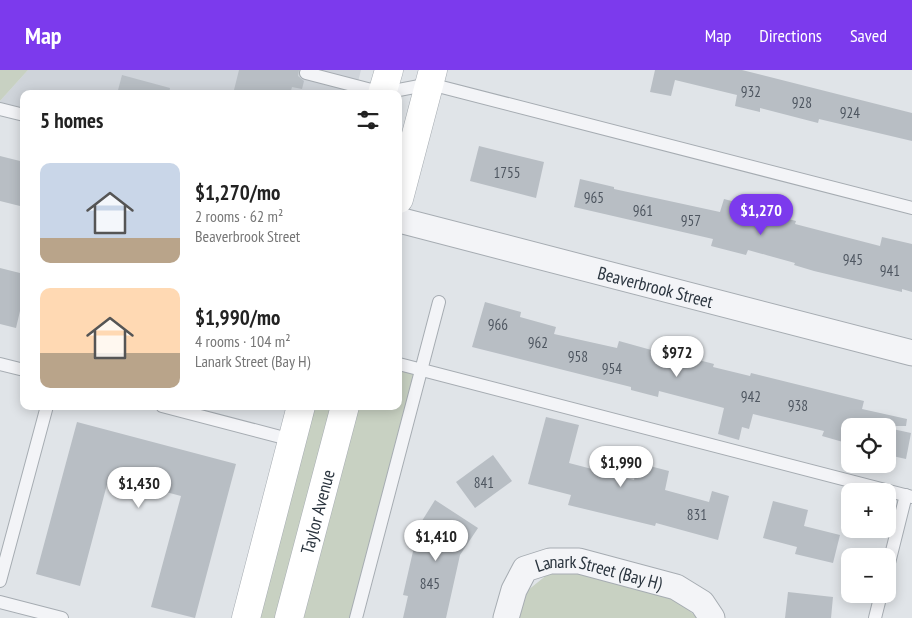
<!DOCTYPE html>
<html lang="en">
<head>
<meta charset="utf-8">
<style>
  body { margin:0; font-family:"PT Sans Narrow",sans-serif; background:#f6f6f6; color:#222; height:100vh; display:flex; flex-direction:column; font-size:19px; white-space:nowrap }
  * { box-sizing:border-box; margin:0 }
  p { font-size:16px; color:#767676 }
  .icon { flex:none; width:28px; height:28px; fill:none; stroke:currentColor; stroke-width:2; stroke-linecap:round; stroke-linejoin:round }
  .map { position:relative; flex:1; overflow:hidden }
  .panel { position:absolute; left:20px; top:20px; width:382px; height:320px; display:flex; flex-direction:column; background:#fff; border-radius:10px; box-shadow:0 2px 12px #0003 }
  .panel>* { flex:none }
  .controls { position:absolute; left:841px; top:348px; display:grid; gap:10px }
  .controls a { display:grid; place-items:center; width:55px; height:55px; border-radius:10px; background:#fff; box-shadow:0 2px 12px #0003; font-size:25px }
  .price { position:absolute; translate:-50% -42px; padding:0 11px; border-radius:18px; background:#fff; color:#222; font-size:16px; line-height:32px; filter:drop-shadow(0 1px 2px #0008) }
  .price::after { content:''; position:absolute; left:50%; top:30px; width:15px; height:11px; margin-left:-8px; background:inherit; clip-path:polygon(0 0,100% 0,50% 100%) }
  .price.on { background:#7c3aed; color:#fff }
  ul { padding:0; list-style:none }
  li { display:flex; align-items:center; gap:15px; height:125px; padding:0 20px }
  li span { display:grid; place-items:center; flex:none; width:140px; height:100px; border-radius:10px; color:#555 }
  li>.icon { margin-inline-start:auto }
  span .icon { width:60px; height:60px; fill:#fffc; stroke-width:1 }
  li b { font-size:21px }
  h2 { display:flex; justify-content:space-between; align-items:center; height:60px; padding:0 20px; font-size:21px }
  header { display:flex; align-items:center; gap:30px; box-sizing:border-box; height:70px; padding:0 25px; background:#7c3aed; color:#fff }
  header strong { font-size:24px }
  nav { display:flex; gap:28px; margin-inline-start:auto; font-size:18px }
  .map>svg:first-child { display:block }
  .built { fill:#cfd4da }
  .green { fill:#c8d1c2 }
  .building { fill:#b8bec4 }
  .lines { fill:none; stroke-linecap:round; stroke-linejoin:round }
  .lane-casing { stroke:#a6acb2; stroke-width:14 }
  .street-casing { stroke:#a6acb2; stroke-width:27 }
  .secondary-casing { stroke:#a6acb2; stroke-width:29 }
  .lane { stroke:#f3f4f7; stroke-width:12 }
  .street { stroke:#f3f4f7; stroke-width:25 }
  .secondary { stroke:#fff; stroke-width:28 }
  .labels { text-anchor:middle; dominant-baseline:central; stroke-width:5; stroke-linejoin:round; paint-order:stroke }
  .number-label { font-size:15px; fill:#4e5660 }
  .street-label { font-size:18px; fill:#2a343e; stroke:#f0f3f6 }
</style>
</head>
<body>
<header>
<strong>Map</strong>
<nav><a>Map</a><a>Directions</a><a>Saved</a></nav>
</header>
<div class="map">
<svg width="912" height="548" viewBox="0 0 912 548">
  <rect width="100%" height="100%" fill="#e0e4e8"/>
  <path class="built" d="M 28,0 L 361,0 L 355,24 L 24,24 L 24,45 L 0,39 L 0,31 Z"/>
  <g class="green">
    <path d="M 0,0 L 28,0 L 0,31 Z"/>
    <path d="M 399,294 L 420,300 L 356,548 L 289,548 L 345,336 L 399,336 Z"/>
    <path d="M 313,336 L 333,336 L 277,548 L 258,548 Z"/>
    <path d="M 584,503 L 674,528 L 698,548 L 516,548 L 522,525 L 548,504 Z"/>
  </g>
  <g class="building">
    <path d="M 239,0 L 299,0 L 298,6 L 304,11 L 302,19 L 292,17 L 290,24 L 233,24 Z"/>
    <path d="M 655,0 L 742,0 L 912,43 L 912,71 L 819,49 L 818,53 L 760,38 L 760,42 L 735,36 L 737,25 L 675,10 L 671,26 L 650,22 Z"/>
    <path d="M 122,5 L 170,18 L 169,24 L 117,24 Z"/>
    <path d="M 479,76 L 544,92 L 536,128 L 470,111 Z"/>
    <path d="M 0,86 L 24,92 L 24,137 L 0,131 Z"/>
    <path d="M 580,109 L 614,117 L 614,119 L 720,142 L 724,129 L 759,138 L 758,141 L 796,151 L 795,154 L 880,176 L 882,167 L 912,174 L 912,222 L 902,219 L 902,222 L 814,201 L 794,195 L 795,193 L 748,180 L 746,185 L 711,176 L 713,169 L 574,137 Z"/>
    <path d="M 0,198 L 24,204 L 24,242 L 20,241 L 16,258 L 0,254 Z"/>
    <path d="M 485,232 L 521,242 L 520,247 L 556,257 L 554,264 L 617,278 L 619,271 L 691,291 L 691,288 L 714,294 L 713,297 L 750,306 L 751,303 L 864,331 L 862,339 L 907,349 L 906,356 L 850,356 L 850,374 L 822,366 L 824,361 L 753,344 L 749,359 L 742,357 L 739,370 L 718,364 L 724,338 L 659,321 L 658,327 L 631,320 L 631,317 L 472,277 Z"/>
    <path d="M 546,347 L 579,355 L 569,393 L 634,410 L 638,393 L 669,401 L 665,420 L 709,432 L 712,421 L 729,426 L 718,470 L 656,453 L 655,456 L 568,435 L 571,425 L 528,414 Z"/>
    <path d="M 77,352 L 236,394 L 195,548 L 151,537 L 181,426 L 109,407 L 80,516 L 36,504 Z"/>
    <path d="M 888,358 L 911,363 L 906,389 L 888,385 Z"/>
    <path d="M 493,385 L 512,411 L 475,438 L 456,412 Z"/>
    <path d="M 435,430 L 478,458 L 460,485 L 446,548 L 403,548 L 408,526 L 403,525 L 417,464 L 415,462 Z"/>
    <path d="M 773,431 L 808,440 L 804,456 L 840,465 L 833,493 L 795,484 L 797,477 L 763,468 Z"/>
    <path d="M 788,522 L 833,527 L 831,548 L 785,548 Z"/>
  </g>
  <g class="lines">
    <defs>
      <g id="lane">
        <path d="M 306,3 L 383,23 L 430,14 L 912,138"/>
        <path d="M 0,39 L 24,45"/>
        <path d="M 0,294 L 24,300"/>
        <path d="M 399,294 L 912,427"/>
        <path d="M 162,336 L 292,370"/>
        <path d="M 888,497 L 906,425"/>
        <path d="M 0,511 L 47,336"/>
        <path d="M 0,532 L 62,548"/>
        <path d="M 356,548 L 439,232"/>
        <path d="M 875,548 L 881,524"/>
      </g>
      <g id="street">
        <path id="s1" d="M 399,150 L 912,283"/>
        <path id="s2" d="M 506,548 L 514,520 L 525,499 L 550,491 L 579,491 L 676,517 L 702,533 L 712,548"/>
      </g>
      <g id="secondary">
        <path d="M 382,24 L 389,0"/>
        <path d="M 399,129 L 433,0"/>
        <path d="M 246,548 L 301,336"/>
        <path id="s3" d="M 289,548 L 345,336"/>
      </g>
    </defs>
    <use href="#lane" class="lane-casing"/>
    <use href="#street" class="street-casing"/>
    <use href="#secondary" class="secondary-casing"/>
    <use href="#lane" class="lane"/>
    <use href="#street" class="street"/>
    <use href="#secondary" class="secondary"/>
  </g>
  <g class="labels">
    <g class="number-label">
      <text x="751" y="21">932</text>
      <text x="802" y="32">928</text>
      <text x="850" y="42">924</text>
      <text x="507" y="102">1755</text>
      <text x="594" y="127">965</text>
      <text x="643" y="140">961</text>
      <text x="691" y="150">957</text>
      <text x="853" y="189">945</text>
      <text x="890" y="200">941</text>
      <text x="498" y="254">966</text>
      <text x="538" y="272">962</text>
      <text x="578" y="286">958</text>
      <text x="612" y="298">954</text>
      <text x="751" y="326">942</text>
      <text x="798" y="335">938</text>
      <text x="484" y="412">841</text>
      <text x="697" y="444">831</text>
      <text x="430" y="513">845</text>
    </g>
    <g class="street-label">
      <text stroke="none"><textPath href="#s1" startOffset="265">Beaverbrook Street</textPath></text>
      <text stroke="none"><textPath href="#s3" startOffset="110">Taylor Avenue</textPath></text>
      <text stroke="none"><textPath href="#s2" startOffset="129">Lanark Street (Bay H)</textPath></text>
    </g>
  </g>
</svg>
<div class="controls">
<a><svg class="icon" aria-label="locate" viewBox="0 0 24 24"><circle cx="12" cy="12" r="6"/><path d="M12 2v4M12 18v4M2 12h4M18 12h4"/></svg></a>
<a>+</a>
<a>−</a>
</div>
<b class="price on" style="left:761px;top:166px">$1,270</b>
<b class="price" style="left:677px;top:308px">$972</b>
<b class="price" style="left:621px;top:418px">$1,990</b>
<b class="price" style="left:139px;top:439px">$1,430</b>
<b class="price" style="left:436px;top:492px">$1,410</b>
<section class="panel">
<h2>5 homes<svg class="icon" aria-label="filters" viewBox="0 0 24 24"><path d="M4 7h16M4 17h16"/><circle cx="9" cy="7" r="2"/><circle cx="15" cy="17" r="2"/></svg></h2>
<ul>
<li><span style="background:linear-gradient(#c9d6e8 75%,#b9a48a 0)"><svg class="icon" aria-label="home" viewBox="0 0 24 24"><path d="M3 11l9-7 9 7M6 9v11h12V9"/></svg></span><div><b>$1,270/mo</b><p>2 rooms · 62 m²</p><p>Beaverbrook Street</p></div></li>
<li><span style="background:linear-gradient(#ffd9b3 65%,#b9a48a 0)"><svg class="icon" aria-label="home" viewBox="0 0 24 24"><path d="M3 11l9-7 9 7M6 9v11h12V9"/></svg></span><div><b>$1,990/mo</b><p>4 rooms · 104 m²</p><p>Lanark Street (Bay H)</p></div></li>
</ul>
</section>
</div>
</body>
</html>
